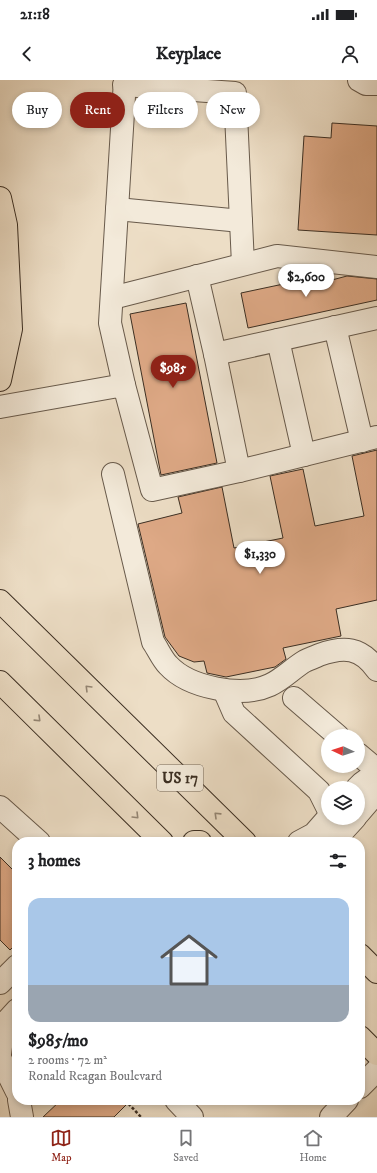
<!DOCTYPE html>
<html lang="en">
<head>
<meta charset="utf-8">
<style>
  body { margin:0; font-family:"IM FELL DW Pica",serif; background:#f2f2f2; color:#202124; height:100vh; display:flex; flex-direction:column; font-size:15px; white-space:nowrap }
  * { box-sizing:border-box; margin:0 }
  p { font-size:13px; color:#757577 }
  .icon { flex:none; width:22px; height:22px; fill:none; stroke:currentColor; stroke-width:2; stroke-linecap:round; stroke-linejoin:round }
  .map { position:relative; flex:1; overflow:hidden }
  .details { position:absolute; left:12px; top:757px; width:353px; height:268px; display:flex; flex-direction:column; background:#fff; border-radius:16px; box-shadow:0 2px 6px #0003 }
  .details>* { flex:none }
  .top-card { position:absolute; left:12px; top:12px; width:353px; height:36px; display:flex; gap:8px }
  .needle { width:26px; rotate:274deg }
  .controls { position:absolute; left:321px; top:649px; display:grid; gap:8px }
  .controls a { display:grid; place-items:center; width:44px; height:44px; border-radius:50%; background:#fff; box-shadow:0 2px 6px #0003; font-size:20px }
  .price { position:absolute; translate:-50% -34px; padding:0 9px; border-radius:14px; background:#fff; color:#222; font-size:13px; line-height:26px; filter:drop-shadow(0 1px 2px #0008) }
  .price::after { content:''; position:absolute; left:50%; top:24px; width:12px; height:9px; margin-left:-6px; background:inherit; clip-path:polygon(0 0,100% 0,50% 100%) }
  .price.active { background:#8f2418; color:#fff }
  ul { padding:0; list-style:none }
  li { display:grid; align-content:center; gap:8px; height:212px; padding:0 16px }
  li+li { border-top:1px solid #e0e0e0 }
  li span { display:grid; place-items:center; height:124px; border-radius:12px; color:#555 }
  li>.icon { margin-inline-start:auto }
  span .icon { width:72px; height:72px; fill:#fffc; stroke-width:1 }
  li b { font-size:17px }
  h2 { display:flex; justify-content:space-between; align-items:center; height:48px; padding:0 16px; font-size:17px }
  .pill { padding:0 14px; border-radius:18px; background:#fff; box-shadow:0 2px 6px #0003; font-size:14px; line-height:36px }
  .pill.active { background:#8f2418; color:#fff }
  .status { display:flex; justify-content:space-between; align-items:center; height:28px; padding:0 20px; background:#fff; direction:ltr }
  .status svg { height:11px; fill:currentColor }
  header { display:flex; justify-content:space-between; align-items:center; height:52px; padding:0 16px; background:#fff; font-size:18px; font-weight:800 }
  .menu { display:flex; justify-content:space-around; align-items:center; height:56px; border-top:1px solid #e0e0e0; background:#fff; font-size:11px; color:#757577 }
  .menu a { display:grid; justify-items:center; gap:2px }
  .menu .active { color:#8f2418 }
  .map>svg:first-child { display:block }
  .building { fill:#dea986; stroke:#3b2e22 }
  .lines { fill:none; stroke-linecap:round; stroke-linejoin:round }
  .minor-casing { stroke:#685a4b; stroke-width:24 }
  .major-casing { stroke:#3b2e22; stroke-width:24 }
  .path { stroke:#3b2e22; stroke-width:2.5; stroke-dasharray:3 2; stroke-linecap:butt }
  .minor { stroke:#f3eada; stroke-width:22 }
  .major { stroke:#eddec6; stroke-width:22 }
  .oneway { stroke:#948674 }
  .labels { text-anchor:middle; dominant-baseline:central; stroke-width:4; stroke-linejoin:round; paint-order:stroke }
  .shield { fill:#f3eada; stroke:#726659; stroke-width:1 }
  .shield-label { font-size:15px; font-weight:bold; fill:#3b2e22 }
</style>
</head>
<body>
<div class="status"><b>21:18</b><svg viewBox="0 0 49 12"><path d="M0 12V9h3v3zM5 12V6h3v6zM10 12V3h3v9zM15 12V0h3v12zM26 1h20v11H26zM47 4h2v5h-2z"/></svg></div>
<header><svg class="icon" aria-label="back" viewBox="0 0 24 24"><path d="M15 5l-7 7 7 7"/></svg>Keyplace<svg class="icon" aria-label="person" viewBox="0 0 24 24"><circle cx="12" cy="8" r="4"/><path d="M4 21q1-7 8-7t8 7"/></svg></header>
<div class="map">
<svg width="377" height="1037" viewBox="0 0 377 1037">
  <rect width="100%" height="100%" fill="#eddec6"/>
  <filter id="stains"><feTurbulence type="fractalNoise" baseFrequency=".005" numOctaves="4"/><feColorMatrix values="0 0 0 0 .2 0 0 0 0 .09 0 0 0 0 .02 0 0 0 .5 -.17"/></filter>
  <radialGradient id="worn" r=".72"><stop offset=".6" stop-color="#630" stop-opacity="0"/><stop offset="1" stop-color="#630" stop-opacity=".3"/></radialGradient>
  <g class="building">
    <path d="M 332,43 L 377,46 L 377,155 L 298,150 L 304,56 L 331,58 Z"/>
    <path d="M 326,195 L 328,201 L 347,196 L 377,199 L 377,220 L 248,248 L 241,213 Z"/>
    <path d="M 186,223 L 217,383 L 161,395 L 130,234 Z"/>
    <path d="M 377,370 L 377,520 L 336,529 L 341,556 L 283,568 L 286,579 L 275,587 L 226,597 L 207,593 L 204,581 L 194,582 L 179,576 L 165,557 L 138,444 L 182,433 L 178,417 L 222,407 L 234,468 L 283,458 L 270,396 L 303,389 L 315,446 L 364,436 L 352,376 Z"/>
    <path d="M 0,777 L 17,794 L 17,863 L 10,870 L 0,860 Z"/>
    <path d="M 61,1020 L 131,1020 L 114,1037 L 43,1037 Z"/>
  </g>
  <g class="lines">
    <defs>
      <g id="minor">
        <path d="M 359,0 L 366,4 L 377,4"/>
        <path d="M 124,5 L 235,13 L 243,184"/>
        <path d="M 117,129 L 241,141"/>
        <path d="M 197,196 L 215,274"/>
        <path d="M 112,218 L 277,176 L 377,187"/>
        <path d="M 377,238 L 215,274 L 239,391 L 377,357"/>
        <path d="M 335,247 L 362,361"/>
        <path d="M 278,260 L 304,375"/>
        <path d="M 124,305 L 110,243 L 125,0"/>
        <path d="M 0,327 L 124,305 L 152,410 L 239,391"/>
        <path d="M 113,394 L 153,562 C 158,569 162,579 168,585 C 189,608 242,618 270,605 C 283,599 293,588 305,581 C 309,579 315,577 319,575 C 344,566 361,567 377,590"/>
        <path d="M 224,610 L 234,633 L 319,711 L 328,729"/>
        <path d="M 294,618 L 338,656"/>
        <path d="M 358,674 L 377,690"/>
        <path d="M 357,708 C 363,701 368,698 377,697"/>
        <path d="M 0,727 L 39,762"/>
        <path d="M 358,734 L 377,712"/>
        <path d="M 299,762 L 314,754 L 328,738"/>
        <path d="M 333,762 L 355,738"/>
        <path d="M 0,903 L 17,886"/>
        <path d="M 0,974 L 4,944 L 17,930"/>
        <path d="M 0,978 L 17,1012"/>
        <path d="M 360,1007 L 377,990"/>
        <path d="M 19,1020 L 22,1037"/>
        <path d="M 176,1020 L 192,1037"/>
        <path d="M 331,1037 L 347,1020"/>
      </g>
      <g id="major">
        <path d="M 0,118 L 6,145 L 11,249 L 0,300"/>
        <path d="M 0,521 L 245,762"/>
        <path d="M 0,602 L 162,762"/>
        <path d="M 194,762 L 200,762"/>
        <path d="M 360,875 L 377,892"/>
        <path d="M 360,957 L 377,974"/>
      </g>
    </defs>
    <use href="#minor" class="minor-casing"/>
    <use href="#major" class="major-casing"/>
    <g class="path">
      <path d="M 125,1020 L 141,1037"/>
      <path d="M 41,1024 L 45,1020"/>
    </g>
    <use href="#minor" class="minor"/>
    <use href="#major" class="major"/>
  </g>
  <defs><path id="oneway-chevron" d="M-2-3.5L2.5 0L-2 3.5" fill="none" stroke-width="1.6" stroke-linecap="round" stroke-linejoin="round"/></defs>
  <g class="oneway">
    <use href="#oneway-chevron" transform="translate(88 608) rotate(-135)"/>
    <use href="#oneway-chevron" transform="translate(38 639) rotate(44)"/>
    <use href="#oneway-chevron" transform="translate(217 735) rotate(-136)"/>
    <use href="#oneway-chevron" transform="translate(136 736) rotate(45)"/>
  </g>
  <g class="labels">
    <rect class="shield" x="157" y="685" width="46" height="26" rx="3"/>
    <g class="shield-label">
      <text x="180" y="698">US 17</text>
    </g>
  </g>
  <rect width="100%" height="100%" filter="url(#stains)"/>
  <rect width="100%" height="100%" fill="url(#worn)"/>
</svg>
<div class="controls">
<a><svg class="needle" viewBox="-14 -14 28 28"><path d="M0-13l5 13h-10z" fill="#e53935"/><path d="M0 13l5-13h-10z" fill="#757577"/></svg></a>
<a><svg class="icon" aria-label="layers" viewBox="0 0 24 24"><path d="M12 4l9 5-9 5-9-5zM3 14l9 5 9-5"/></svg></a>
</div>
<b class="price" style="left:306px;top:218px">$2,600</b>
<b class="price active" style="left:173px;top:309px">$985</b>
<b class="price" style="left:260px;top:495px">$1,330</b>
<div class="top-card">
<a class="pill">Buy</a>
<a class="pill active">Rent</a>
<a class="pill">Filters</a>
<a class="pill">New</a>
</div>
<section class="details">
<h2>3 homes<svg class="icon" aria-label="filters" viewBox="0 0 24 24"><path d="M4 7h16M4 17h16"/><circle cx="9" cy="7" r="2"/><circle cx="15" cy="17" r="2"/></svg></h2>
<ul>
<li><span style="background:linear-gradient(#a9c7e8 70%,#9aa5b1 0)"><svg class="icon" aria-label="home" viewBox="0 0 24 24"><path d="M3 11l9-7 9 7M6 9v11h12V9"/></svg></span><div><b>$985/mo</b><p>2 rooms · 72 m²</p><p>Ronald Reagan Boulevard</p></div></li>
</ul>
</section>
</div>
<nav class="menu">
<a class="active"><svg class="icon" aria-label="map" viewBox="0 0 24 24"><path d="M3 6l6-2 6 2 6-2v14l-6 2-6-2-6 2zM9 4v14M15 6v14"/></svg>Map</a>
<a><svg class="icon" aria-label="saved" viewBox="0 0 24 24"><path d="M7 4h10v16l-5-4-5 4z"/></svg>Saved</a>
<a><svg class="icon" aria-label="home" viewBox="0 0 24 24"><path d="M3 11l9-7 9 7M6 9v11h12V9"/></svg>Home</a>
</nav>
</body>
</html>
